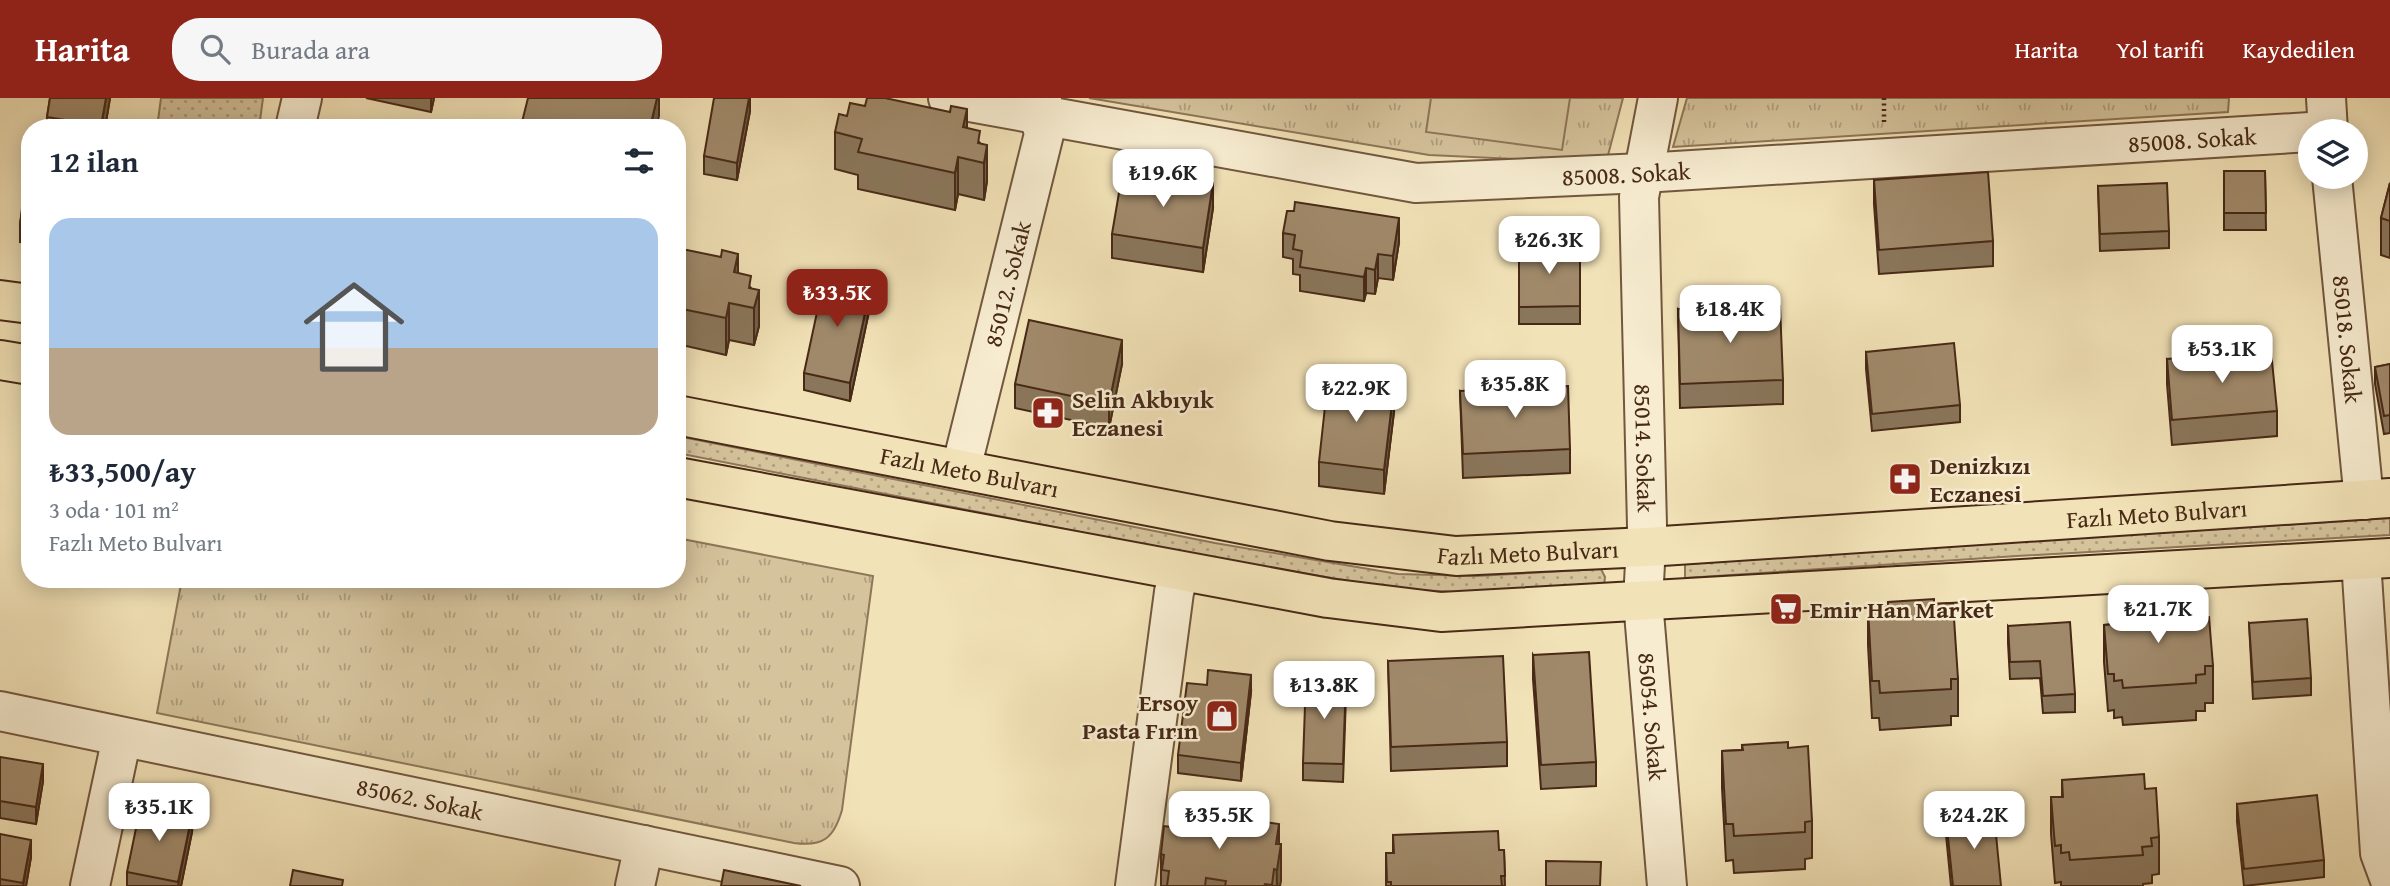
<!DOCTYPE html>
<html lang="tr">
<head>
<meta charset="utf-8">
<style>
  body { margin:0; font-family:"Gentium Book Plus",serif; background:#f6f6f7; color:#1f2937; height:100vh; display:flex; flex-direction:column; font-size:26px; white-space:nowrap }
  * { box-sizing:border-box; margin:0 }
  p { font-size:23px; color:#747a83 }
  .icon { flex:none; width:38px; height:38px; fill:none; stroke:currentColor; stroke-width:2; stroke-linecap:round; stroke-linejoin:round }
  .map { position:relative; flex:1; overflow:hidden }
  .drawer { position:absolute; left:21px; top:21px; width:665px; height:469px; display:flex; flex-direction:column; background:#fff; border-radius:28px; box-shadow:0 4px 18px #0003 }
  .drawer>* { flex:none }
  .buttons { position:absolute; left:2298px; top:21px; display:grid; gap:14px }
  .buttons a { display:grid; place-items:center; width:70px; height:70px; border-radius:50%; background:#fff; box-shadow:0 4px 18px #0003; font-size:35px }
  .price { position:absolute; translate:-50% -60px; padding:0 16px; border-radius:14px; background:#fff; color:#222; font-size:23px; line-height:46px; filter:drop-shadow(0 2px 4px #0008) }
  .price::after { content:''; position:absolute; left:50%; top:42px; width:21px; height:16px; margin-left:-10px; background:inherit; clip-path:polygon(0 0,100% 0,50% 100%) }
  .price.current { background:#8f2418; color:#fff }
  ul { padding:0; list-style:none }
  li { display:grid; align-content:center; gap:14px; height:371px; padding:0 28px }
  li+li { border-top:2px solid #e0e1e3 }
  li span { display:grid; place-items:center; height:217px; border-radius:21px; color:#555 }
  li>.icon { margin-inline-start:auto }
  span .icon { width:126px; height:126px; fill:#fffc; stroke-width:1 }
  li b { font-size:30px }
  h2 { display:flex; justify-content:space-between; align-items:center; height:84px; padding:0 28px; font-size:30px }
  header { display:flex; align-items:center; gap:42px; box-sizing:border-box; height:98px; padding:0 35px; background:#8f2418; color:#fff }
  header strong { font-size:33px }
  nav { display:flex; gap:38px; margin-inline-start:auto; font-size:24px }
  .search { width:490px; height:63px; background:#f6f6f7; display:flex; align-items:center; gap:18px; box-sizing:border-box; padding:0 24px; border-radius:28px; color:#747a83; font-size:26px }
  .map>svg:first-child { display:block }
  .grass { fill:url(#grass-dots); stroke:#8e7659; stroke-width:2 }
  .park { fill:url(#park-tufts); stroke:#8e7659; stroke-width:2 }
  .pitch { fill:#d5c39c; stroke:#8e7659; stroke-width:2 }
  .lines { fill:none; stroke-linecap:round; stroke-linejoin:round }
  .minor-casing { stroke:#72573e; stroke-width:42 }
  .major-casing { stroke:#472916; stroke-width:42 }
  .path { stroke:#472916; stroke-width:4.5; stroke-dasharray:2 3.5; stroke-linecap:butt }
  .minor { stroke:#f7ecd0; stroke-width:38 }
  .major { stroke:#f2e2b7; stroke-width:38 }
  .wall { fill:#8a765b; stroke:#472916; stroke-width:2 }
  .shaded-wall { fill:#70604a; stroke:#472916; stroke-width:2 }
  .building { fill:#a0896a; stroke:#472916; stroke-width:2 }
  .labels { text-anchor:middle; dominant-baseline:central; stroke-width:5; stroke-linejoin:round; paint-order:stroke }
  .street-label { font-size:24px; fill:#472916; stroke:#f7ecd0 }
  .poi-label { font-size:24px; font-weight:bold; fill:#472916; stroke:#f7ecd0; text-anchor:start }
</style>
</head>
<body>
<header>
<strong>Harita</strong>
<div class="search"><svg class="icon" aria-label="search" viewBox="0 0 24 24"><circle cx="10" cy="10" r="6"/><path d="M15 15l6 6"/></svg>Burada ara</div>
<nav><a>Harita</a><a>Yol tarifi</a><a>Kaydedilen</a></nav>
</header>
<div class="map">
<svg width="2390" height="788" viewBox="0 0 2390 788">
  <defs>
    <pattern id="grass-dots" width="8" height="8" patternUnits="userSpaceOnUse" patternTransform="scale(1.75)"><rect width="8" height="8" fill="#d5c39c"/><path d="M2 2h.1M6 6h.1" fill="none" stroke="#af9e7e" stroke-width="1.8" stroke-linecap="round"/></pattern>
    <pattern id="park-tufts" width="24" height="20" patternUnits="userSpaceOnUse" patternTransform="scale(1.75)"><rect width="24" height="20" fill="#d5c39c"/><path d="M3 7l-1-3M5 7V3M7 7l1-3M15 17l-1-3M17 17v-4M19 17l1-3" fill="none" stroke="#af9e7e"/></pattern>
  </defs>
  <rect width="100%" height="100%" fill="#f2e2b7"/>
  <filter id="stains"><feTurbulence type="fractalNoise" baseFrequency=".00286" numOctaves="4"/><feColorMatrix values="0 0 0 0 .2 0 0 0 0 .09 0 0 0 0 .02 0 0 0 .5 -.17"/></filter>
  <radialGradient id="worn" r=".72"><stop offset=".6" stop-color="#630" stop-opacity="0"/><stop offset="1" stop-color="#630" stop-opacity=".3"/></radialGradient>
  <g class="grass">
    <path d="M 161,0 L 263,0 L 259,30 L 157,30 Z"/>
    <path d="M 677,338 L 1215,445 L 1398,476 L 1477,478 L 1601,471 L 1605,479 L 1604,487 L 1479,495 L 1397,491 L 1213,460 L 677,355 Z"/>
    <path d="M 2390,420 L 2390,437 L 2017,458 L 1685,480 L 1685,465 Z"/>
  </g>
  <g class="park">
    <path d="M 1089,0 L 1623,0 L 1606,65 L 1429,57 Z"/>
    <path d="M 1687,0 L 2229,0 L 2228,14 L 1673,49 Z"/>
    <path d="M 677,440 L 873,478 L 842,712 C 834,740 823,749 794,745 L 157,615 L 182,481 L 677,481 Z"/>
  </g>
  <path class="pitch" d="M 1431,0 L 1570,0 L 1562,52 L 1426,34 Z"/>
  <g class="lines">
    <defs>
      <g id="minor">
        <path id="s1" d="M 948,0 L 1416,85 L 1643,75 L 2310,34"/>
        <path id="s2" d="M 1658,0 L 1639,99 L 1647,428 L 1643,503 L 1667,788"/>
        <path d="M 2326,0 L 2328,33"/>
        <path d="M 295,30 L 302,0"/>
        <path id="s3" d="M 2332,79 L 2364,402"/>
        <path id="s4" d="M 961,371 L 1044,36 L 1039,17 L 1042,0"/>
        <path d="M 2361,462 L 2380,755 L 2390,782"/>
        <path id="s5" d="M 0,613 L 840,788"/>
        <path d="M 90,788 L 122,639"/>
        <path d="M 635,788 L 644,747"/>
        <path d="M 1135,788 L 1174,494 L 1180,473"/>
      </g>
      <g id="major">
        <path d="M 0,202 L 30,206"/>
        <path d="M 0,262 L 30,267"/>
        <path id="s6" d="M 677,317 L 1330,443 L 1456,458 L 1647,449 L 2390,400"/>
        <path d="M 677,379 L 1328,500 L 1441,514 L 2390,460"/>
      </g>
    </defs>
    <use href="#minor" class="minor-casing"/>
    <use href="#major" class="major-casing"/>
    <path class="path" d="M 1884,0 L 1884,24"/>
    <use href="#minor" class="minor"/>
    <use href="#major" class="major"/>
  </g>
  <g class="wall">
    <path d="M 50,0 L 110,0 L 105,30 L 47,30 L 47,19 Z"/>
    <path d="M 366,0 L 434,0 L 431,14 Z"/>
    <path d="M 750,0 L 750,13 L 737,82 L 704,76 L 704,58 Z"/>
    <path d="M 847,18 L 967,30 L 980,45 L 987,83 L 984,102 L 958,96 L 955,112 L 858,91 L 858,77 L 835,71 L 835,34 Z"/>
    <path d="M 30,64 L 30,145 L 20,144 L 20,126 Z"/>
    <path d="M 2224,73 L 2265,73 L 2266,132 L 2224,132 Z"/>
    <path d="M 1874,82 L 1993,143 L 1993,168 L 1879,176 L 1874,106 Z"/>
    <path d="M 2390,85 L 2390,160 L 2381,157 L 2381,120 Z"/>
    <path d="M 2098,88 L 2169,133 L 2169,150 L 2100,153 Z"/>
    <path d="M 1213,110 L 1203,174 L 1112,160 L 1112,136 Z"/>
    <path d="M 1283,135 L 1399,144 L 1393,182 L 1378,180 L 1375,196 L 1366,195 L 1364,203 L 1300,193 L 1300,177 L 1293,176 L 1293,161 L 1283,159 Z"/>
    <rect x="1519" y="147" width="61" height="79"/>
    <path d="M 677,150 L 738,175 L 751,190 L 759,228 L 754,247 L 729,242 L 726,257 L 677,246 Z"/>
    <path d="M 871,204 L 850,303 L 804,292 L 804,275 Z"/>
    <path d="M 1678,211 L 1783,282 L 1783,306 L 1680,310 Z"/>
    <path d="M 1866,254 L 1960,307 L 1960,324 L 1872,333 L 1866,271 Z"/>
    <path d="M 2167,261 L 2277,313 L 2277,338 L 2172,347 L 2167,286 Z"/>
    <path d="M 1122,266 L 1109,330 L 1015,310 L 1015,286 Z"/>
    <path d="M 2390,266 L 2390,335 L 2384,336 L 2375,286 L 2375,269 Z"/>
    <path d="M 1460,293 L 1570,351 L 1570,375 L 1463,380 Z"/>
    <path d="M 1394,314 L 1384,396 L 1319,388 L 1319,364 Z"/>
    <path d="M 1934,506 L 1958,581 L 1958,618 L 1951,618 L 1951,627 L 1880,632 L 1879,620 L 1872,620 L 1868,547 L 1868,510 Z"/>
    <path d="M 2115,510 L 2198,519 L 2213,568 L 2213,605 L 2205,605 L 2205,613 L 2196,613 L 2196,622 L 2123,627 L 2122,619 L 2114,620 L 2114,612 L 2108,613 L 2104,564 L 2104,527 L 2115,526 Z"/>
    <path d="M 2249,525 L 2311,580 L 2311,597 L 2253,601 Z"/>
    <path d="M 2008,528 L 2075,596 L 2075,614 L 2043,615 L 2040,580 L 2010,581 L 2008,545 Z"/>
    <path d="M 1533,557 L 1596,664 L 1596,688 L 1541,691 L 1533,581 Z"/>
    <path d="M 1388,563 L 1507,644 L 1507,668 L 1391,673 Z"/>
    <path d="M 1251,594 L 1241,683 L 1178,675 L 1178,657 Z"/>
    <path d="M 1346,598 L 1343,684 L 1303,682 L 1303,665 Z"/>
    <path d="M 1742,647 L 1788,650 L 1812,723 L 1812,760 L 1805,761 L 1805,771 L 1734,775 L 1733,762 L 1726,763 L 1722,690 L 1722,653 L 1742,652 Z"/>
    <path d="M 0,659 L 43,683 L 36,726 L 0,720 Z"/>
    <path d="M 2062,682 L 2145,691 L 2159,739 L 2159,776 L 2152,777 L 2152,785 L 2143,786 L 2143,788 L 2061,788 L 2061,784 L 2055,785 L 2051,736 L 2051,699 L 2062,699 Z"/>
    <path d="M 2237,706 L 2324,762 L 2324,779 L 2244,788 L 2237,724 Z"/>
    <path d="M 1946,720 L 2001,788 L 1951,788 L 1946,737 Z"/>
    <path d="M 192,734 L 181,788 L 127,788 L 127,774 Z"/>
    <path d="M 0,736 L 31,759 L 26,788 L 0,788 Z"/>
    <path d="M 1393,737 L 1499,752 L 1504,752 L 1505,788 L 1386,788 L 1386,755 L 1393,755 Z"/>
    <path d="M 1279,746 L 1280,788 L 1161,788 L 1161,756 Z"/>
  </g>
  <g class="shaded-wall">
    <path d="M 106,0 L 110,0 L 105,30 L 101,30 Z"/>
    <path d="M 431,0 L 434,0 L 431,14 Z"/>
    <path d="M 657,0 L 659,0 L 659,18 L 656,30 L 650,30 Z"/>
    <path d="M 749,0 L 750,13 L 737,82 L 737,65 Z"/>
    <path d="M 967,11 L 967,48 L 963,29 Z"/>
    <path d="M 987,47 L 987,83 L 984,102 L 984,65 Z"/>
    <path d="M 958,59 L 958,96 L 955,112 L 955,75 Z"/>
    <path d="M 1213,85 L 1213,110 L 1203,174 L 1203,150 Z"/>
    <path d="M 1399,120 L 1399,144 L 1393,182 L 1393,158 Z"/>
    <path d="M 738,156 L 738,193 L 734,174 Z"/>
    <path d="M 1378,156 L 1378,180 L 1375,196 L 1375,172 Z"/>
    <path d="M 1366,170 L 1366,195 L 1364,203 L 1364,179 Z"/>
    <path d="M 871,187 L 871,204 L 850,303 L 850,285 Z"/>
    <path d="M 759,192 L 759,228 L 754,247 L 754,210 Z"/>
    <path d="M 729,205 L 729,242 L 726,257 L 726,220 Z"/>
    <path d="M 1122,242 L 1122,266 L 1109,330 L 1109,306 Z"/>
    <path d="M 1394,289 L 1394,314 L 1384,396 L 1384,372 Z"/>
    <path d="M 1251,577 L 1251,594 L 1241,683 L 1241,665 Z"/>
    <path d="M 43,666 L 43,683 L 36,726 L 36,709 Z"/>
    <path d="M 192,717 L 192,734 L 181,788 L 178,788 Z"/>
    <path d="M 1279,726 L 1279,758 L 1281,746 L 1281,783 L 1280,788 L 1277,788 L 1276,746 Z"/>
    <path d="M 31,742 L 31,759 L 26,788 L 23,788 Z"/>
  </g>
  <g class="building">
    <path d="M 50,0 L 106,0 L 101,28 L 47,19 Z"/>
    <path d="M 528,0 L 657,0 L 650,30 L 528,30 L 521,28 Z"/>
    <path d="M 714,0 L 749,0 L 737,65 L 704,58 Z"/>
    <path d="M 867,0 L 885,0 L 950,14 L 951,8 L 967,11 L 963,29 L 980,33 L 978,45 L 987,47 L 984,65 L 958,59 L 955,75 L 858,54 L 862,41 L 835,34 L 839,16 L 847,18 L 850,5 L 865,8 Z"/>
    <path d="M 28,63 L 30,64 L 30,127 L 20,126 Z"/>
    <path d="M 1123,71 L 1213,85 L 1203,150 L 1112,136 Z"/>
    <path d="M 2224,73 L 2265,73 L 2266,115 L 2224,115 Z"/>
    <path d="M 1988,74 L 1993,143 L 1879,152 L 1874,82 Z"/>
    <path d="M 2167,85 L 2169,133 L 2100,136 L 2098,88 Z"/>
    <path d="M 2390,85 L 2390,123 L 2381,120 Z"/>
    <path d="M 1295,104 L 1399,120 L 1393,158 L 1378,156 L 1375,172 L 1366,170 L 1364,179 L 1300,169 L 1302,153 L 1293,151 L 1295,137 L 1283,135 L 1287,113 L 1294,113 Z"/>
    <path d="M 1519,147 L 1580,147 L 1580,208 L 1519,209 Z"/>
    <path d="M 677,150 L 721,159 L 722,152 L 738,156 L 734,174 L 751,178 L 749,190 L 759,192 L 754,210 L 729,205 L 726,220 L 677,210 Z"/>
    <path d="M 825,177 L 871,187 L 850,285 L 804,275 Z"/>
    <path d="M 1780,208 L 1783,282 L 1680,286 L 1678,211 Z"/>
    <path d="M 1029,222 L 1122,242 L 1109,306 L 1015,286 Z"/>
    <path d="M 1954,245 L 1960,307 L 1872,316 L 1866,254 Z"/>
    <path d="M 2271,253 L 2277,313 L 2172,322 L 2167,261 Z"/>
    <path d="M 2390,266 L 2390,317 L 2384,318 L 2375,269 Z"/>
    <path d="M 1328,281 L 1394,289 L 1384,372 L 1319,364 Z"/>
    <path d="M 1568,288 L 1570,351 L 1463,356 L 1460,293 Z"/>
    <path d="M 1934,501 L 1934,506 L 1953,505 L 1958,581 L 1951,581 L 1951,591 L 1880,595 L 1879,583 L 1872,583 L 1868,510 L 1888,509 L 1888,504 Z"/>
    <path d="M 2197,504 L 2198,519 L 2209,519 L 2213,568 L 2205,568 L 2205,576 L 2196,577 L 2196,585 L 2123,590 L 2122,582 L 2114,583 L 2114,576 L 2108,576 L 2104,527 L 2116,526 L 2115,510 Z"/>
    <path d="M 2307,521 L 2311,580 L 2253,584 L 2249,525 Z"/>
    <path d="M 2070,524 L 2075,596 L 2043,598 L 2040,563 L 2010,564 L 2008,528 Z"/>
    <path d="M 1589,554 L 1596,664 L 1541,667 L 1533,557 Z"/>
    <path d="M 1503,558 L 1507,644 L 1391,649 L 1388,563 Z"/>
    <path d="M 1208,572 L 1251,577 L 1241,665 L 1178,657 L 1187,585 L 1207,587 Z"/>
    <path d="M 1306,579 L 1346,581 L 1343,666 L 1303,665 Z"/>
    <path d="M 1788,644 L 1788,650 L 1808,648 L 1812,723 L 1805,724 L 1805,734 L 1734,738 L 1733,726 L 1726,726 L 1722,653 L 1743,652 L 1742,647 Z"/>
    <path d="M 0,659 L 43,666 L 36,709 L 0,703 Z"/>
    <path d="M 2144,676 L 2145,691 L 2156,690 L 2159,739 L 2151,740 L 2152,748 L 2142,749 L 2143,757 L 2070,762 L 2069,754 L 2061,755 L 2061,747 L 2055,748 L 2051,699 L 2063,699 L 2062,682 Z"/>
    <path d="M 2317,697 L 2324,762 L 2244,771 L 2237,706 Z"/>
    <path d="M 141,706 L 192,717 L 178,784 L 127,774 Z"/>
    <path d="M 1174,712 L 1279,726 L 1276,746 L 1281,746 L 1277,772 L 1274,771 L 1272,787 L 1265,786 L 1264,788 L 1225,788 L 1226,783 L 1206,780 L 1205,788 L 1167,788 L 1169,773 L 1162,772 L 1164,757 L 1161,756 L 1164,728 L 1172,729 Z"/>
    <path d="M 1994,716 L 2001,788 L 1953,788 L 1946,720 Z"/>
    <path d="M 1498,733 L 1499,752 L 1504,752 L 1505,778 L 1501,778 L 1502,788 L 1391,788 L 1391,784 L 1387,784 L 1386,755 L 1394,755 L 1393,737 Z"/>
    <path d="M 0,736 L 31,742 L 23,785 L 0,781 Z"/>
    <path d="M 1546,763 L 1601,764 L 1600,788 L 1546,788 Z"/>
    <path d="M 293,772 L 343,782 L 342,788 L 290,788 Z"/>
    <path d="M 724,772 L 801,788 L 721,788 Z"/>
  </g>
  <defs>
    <symbol id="pharmacy-square" viewBox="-11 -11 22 22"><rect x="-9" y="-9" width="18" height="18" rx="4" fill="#8f2418" stroke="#f7ecd0"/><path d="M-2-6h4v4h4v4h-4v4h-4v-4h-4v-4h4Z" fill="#fff"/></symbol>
    <symbol id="supermarket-square" viewBox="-11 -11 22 22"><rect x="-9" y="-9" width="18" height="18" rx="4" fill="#8f2418" stroke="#f7ecd0"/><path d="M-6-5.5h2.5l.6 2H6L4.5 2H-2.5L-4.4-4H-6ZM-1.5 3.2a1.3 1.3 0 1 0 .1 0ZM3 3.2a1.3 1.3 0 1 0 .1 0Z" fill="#fff"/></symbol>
    <symbol id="shop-square" viewBox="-11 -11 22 22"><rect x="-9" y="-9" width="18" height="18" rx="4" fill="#8f2418" stroke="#f7ecd0"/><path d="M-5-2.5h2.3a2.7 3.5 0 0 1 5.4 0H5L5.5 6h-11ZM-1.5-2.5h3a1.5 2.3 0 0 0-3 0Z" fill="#fff"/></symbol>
  </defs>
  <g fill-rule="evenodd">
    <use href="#pharmacy-square" x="1029" y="296" width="38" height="38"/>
    <use href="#pharmacy-square" x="1886" y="362" width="38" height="38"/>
    <use href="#supermarket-square" x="1767" y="492" width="38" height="38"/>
    <use href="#shop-square" x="1203" y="599" width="38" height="38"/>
  </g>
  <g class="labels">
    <g class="street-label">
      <text stroke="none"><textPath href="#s1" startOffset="1253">85008. Sokak</textPath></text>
      <text stroke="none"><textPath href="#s1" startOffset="686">85008. Sokak</textPath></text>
      <text stroke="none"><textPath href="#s4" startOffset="191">85012. Sokak</textPath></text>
      <text stroke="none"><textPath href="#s3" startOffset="163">85018. Sokak</textPath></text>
      <text stroke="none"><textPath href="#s2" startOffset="352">85014. Sokak</textPath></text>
      <text stroke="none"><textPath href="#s6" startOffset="298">Fazlı Meto Bulvarı</textPath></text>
      <text stroke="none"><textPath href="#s6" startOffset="1494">Fazlı Meto Bulvarı</textPath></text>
      <text stroke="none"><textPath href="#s6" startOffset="864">Fazlı Meto Bulvarı</textPath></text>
      <text stroke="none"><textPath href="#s2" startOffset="621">85054. Sokak</textPath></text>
      <text stroke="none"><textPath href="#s5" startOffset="429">85062. Sokak</textPath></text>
    </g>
    <g class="poi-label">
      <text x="1072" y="301">Selin Akbıyık<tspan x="1072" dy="28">Eczanesi</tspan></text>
      <text x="1930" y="367">Denizkızı<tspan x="1930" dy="28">Eczanesi</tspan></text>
      <text x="1810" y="511">Emir Han Market</text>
      <text x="1198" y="604" text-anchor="end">Ersoy<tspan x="1198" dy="28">Pasta Fırın</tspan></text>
    </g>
  </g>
  <rect width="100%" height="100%" filter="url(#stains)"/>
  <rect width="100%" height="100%" fill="url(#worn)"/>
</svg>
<div class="buttons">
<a><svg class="icon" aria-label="layers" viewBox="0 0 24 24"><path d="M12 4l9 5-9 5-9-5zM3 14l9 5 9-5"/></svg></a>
</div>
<b class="price" style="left:1163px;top:111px">₺19.6K</b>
<b class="price" style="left:1549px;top:178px">₺26.3K</b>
<b class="price current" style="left:837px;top:231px">₺33.5K</b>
<b class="price" style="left:1730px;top:247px">₺18.4K</b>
<b class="price" style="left:2222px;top:287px">₺53.1K</b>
<b class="price" style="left:1515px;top:322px">₺35.8K</b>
<b class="price" style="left:1356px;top:326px">₺22.9K</b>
<b class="price" style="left:2158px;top:547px">₺21.7K</b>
<b class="price" style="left:1324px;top:623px">₺13.8K</b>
<b class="price" style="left:159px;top:745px">₺35.1K</b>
<b class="price" style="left:1219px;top:753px">₺35.5K</b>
<b class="price" style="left:1974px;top:753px">₺24.2K</b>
<section class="drawer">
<h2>12 ilan<svg class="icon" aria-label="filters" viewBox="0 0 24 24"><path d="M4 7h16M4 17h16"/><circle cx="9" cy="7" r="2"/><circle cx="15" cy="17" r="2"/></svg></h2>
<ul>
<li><span style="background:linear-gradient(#a9c7e8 60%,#b9a48a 0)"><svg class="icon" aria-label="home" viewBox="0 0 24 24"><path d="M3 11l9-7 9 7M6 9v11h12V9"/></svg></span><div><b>₺33,500/ay</b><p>3 oda · 101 m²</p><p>Fazlı Meto Bulvarı</p></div></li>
</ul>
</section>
</div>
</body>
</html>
